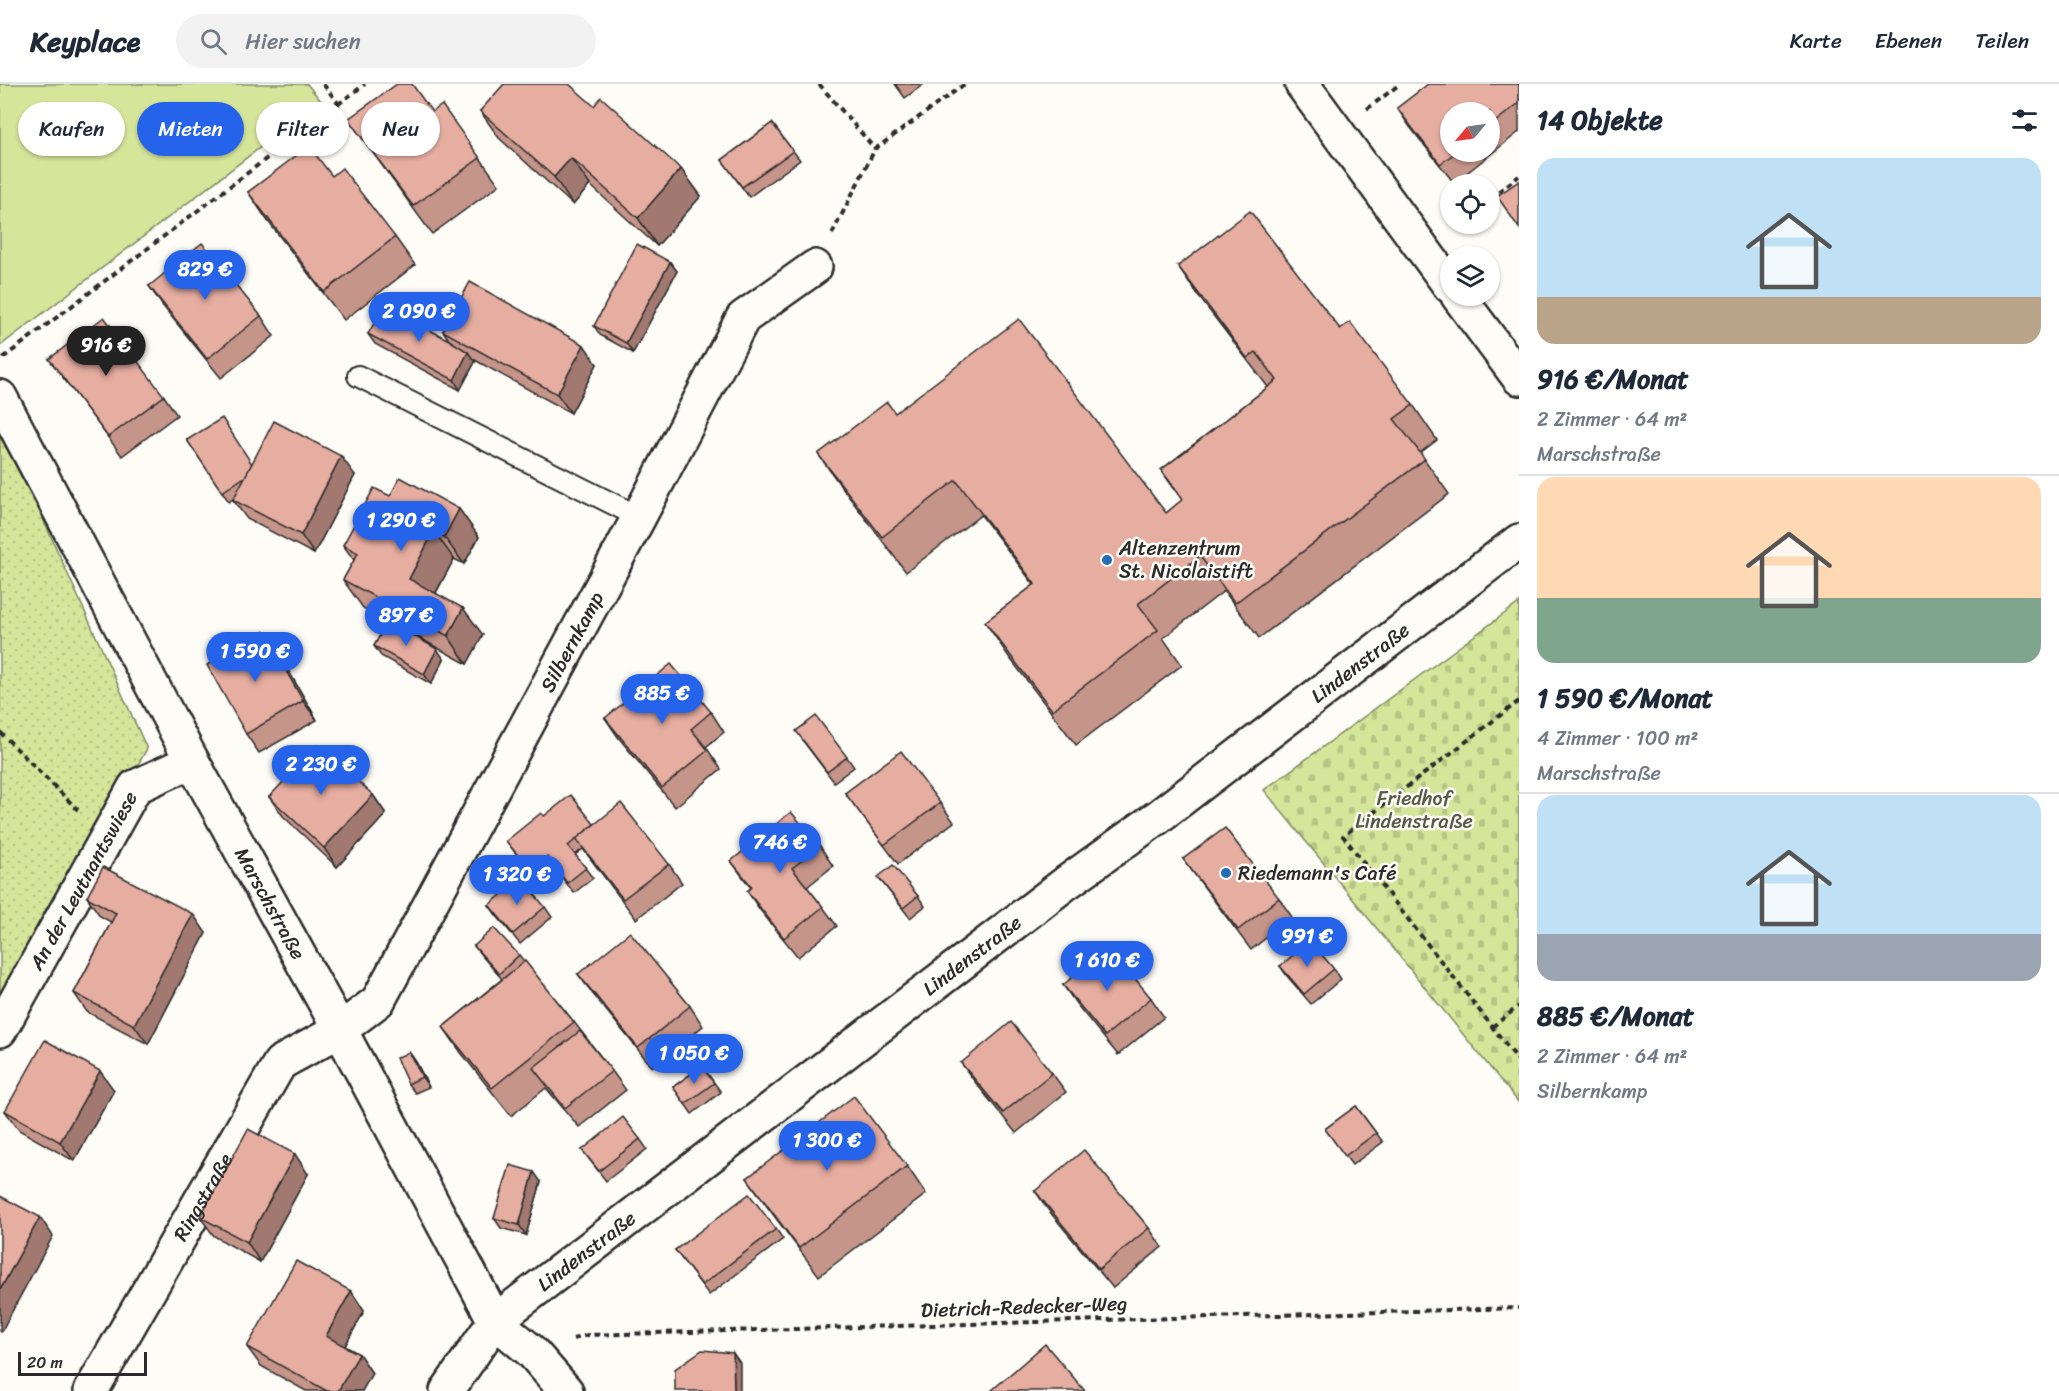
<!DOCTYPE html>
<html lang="de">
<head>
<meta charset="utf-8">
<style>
  body { margin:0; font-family:Sriracha,sans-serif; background:#f2f2f3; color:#1f2937; height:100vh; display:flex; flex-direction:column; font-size:22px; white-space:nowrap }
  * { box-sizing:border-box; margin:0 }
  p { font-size:20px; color:#747a83 }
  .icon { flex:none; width:33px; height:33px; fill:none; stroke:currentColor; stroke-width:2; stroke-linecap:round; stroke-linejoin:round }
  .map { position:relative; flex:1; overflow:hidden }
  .side { display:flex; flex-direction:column; background:#fff; width:540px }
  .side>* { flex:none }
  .top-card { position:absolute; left:18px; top:18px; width:570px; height:54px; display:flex; gap:12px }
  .needle { width:39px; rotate:241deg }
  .tools { position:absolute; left:1440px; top:18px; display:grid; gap:12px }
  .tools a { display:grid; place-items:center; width:60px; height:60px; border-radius:50%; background:#fff; box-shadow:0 2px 4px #0004; font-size:30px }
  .scale { position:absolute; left:18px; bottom:15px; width:129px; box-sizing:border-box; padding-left:6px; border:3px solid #2b2b2b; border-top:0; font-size:16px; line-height:21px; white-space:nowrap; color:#2b2b2b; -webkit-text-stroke:4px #fdfcf7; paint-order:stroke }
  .price { position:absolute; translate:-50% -51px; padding:0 14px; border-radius:21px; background:#2563eb; color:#fff; font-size:20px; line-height:39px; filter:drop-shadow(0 2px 3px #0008) }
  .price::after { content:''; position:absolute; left:50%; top:36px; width:18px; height:14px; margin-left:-9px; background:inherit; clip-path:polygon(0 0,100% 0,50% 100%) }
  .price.current { background:#222; color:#fff }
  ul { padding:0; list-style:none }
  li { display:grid; align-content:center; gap:12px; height:318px; padding:0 18px }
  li+li { border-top:2px solid #e0e1e3 }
  li span { display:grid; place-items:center; height:186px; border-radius:18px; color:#555 }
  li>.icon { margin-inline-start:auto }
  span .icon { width:108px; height:108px; fill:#fffc; stroke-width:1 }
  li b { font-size:26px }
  h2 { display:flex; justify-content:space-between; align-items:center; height:72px; padding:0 18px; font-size:26px }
  .chip { padding:0 21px; border-radius:27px; background:#fff; box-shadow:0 2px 4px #0004; font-size:21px; line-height:54px }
  .chip.current { background:#2563eb; color:#fff }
  header { display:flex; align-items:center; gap:36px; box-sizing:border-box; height:84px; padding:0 30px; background:#fff; border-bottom:2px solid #e0e1e3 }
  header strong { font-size:28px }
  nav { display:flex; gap:33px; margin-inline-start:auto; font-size:21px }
  .search { width:420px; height:54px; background:#f2f2f3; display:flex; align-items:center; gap:15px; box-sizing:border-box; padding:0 21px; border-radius:33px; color:#747a83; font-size:22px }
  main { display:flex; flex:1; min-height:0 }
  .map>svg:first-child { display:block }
  .green { fill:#d5e599; stroke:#808862; stroke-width:1.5 }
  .cemetery { fill:url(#cemetery-stones); stroke:#808862; stroke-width:1.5 }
  .park { fill:url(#park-dots); stroke:#808862; stroke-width:1.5 }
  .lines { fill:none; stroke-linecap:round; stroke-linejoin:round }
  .lane-casing { stroke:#2b2b2b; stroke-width:24 }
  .street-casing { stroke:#2b2b2b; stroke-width:38 }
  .path { stroke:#2b2b2b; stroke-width:4; stroke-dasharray:6 4.5; stroke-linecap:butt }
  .lane { stroke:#fdfcf7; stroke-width:20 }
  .street { stroke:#fdfcf7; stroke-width:33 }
  .wall { fill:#c6958a; stroke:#2b2b2b; stroke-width:1.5; fill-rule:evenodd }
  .shaded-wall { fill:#a17971; stroke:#2b2b2b; stroke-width:1.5 }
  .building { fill:#e6ada1; stroke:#2b2b2b; stroke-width:1.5 }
  .poi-dot { fill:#1f6fb2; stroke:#fdfcf7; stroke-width:2 }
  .labels { text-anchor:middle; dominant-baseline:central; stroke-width:5; stroke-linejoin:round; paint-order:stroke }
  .poi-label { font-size:20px; fill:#2b2b2b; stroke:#fdfcf7; text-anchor:start }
  .street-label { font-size:20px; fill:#2b2b2b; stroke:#fdfcf7 }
  .park-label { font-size:20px; fill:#565a46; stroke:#fdfcf7 }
</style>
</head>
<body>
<header>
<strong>Keyplace</strong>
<div class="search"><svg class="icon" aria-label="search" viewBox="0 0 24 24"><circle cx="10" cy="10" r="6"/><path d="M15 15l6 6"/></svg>Hier suchen</div>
<nav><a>Karte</a><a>Ebenen</a><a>Teilen</a></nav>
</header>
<main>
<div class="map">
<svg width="1519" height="1307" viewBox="0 0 1519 1307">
  <defs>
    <pattern id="cemetery-stones" width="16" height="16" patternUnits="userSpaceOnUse" patternTransform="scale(1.5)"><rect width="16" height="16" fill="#d5e599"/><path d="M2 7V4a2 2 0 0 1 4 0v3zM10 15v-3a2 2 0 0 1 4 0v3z" fill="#b7c584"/></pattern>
    <pattern id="park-dots" width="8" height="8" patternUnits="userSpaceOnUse" patternTransform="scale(1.5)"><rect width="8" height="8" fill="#d5e599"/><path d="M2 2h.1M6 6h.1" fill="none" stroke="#b7c584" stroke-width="1.8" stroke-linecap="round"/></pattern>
  </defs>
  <rect width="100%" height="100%" fill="#fdfcf7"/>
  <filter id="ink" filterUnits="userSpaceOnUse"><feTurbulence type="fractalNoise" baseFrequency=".0167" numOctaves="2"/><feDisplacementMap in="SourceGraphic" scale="12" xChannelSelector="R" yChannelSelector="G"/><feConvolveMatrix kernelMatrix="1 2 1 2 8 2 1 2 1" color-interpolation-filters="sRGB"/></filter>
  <g filter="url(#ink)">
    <path class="green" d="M 0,0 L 307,0 L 321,17 L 0,262 Z"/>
    <path class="cemetery" d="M 1519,519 L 1519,1019 L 1264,706 Z"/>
    <path class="park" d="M 0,340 L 147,665 L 0,917 Z"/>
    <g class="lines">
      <defs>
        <path id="lane" d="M 358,292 L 639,433"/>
        <g id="street">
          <path d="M 1302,0 L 1450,202"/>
          <path d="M 1458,212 L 1519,294"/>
          <path id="s1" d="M 0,313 L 192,677 L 340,946 L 495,1237 L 532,1268 L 566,1307"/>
          <path id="s2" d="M 0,946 L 135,703 L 192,677"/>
          <path id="s3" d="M 91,1307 L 280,979 L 340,946 L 378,917 L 639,433 L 743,234 L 815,183"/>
          <path id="s4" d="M 447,1307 L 495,1237 L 1066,799 L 1158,733 L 1519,457"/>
        </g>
      </defs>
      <use href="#lane" class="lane-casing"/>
      <use href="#street" class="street-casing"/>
      <g class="path">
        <path d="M 323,0 L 339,20"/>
        <path d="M 819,0 L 875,65"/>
        <path d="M 1367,25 L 1400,0"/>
        <path d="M 1490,114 L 1519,92"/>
        <path d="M 832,150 L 875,65 L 965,0"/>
        <path d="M 3,274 L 365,0"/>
        <path d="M 1519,617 L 1343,752 L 1519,977"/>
        <path d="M 0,648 L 78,726"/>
        <path d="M 1492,943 L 1519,922"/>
        <path d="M 573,1255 L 588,1251 L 1519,1224"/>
      </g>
      <use href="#lane" class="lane"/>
      <use href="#street" class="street"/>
    </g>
    <g class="wall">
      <path d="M 895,0 L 924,0 L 905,14 Z"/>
      <path d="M 1519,0 L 1519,48 L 1454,99 L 1410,43 L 1397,24 ZM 1490,28 L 1490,68 L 1450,68 Z"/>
      <path d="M 594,22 L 681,85 L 701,112 L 657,162 L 590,101 L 573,121 L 499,54 L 480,27 Z"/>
      <path d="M 432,28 L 480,74 L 499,101 L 432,150 L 348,35 Z"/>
      <path d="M 772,39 L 800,76 L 749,113 L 722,76 Z"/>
      <path d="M 332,92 L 395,153 L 415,181 L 344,236 L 267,136 L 248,108 Z"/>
      <path d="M 670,178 L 677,187 L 633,269 L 600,251 L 594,242 Z"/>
      <path d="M 1178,182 L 1340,245 L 1413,321 L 1437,356 L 1420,369 L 1449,410 L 1259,554 L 1224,507 L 1163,554 L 1182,581 L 1076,661 L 1009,573 L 985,538 L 1034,501 L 981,431 L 906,488 L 843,405 L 818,370 L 895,329 L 1166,429 L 1182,416 L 1161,386 L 1268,303 L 1202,217 Z"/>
      <path d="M 149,202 L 261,232 L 274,252 L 221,294 L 162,221 Z"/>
      <path d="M 443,247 L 597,280 L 571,329 L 473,275 L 475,278 L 460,306 L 375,260 L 368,250 L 449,256 Z"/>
      <path d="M 49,275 L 164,312 L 177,331 L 122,372 Z"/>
      <path d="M 187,356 L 252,380 L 355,391 L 314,470 L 247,435 L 233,416 L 235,413 L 229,418 Z"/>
      <path d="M 390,412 L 459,425 L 479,453 L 464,480 L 454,475 L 436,509 L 483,551 L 467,580 L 394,540 L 444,575 L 431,600 L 381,572 L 374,562 L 388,538 L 363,524 L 343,496 L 354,476 L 343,461 Z"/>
      <path d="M 264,548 L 277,567 L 317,636 L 259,669 L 246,650 Z"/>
      <path d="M 711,628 L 724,648 L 706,663 L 721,685 L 675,723 L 618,653 L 605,634 Z"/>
      <path d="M 803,657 L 847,673 L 854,683 L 834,698 Z"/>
      <path d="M 845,709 L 940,719 L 954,738 L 898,780 Z"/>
      <path d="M 373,711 L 386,730 L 337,783 L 283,732 L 269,713 Z"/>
      <path d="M 594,740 L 669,780 L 682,799 L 636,835 L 583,765 L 575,771 L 593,794 L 574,809 L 554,783 L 537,796 L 506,757 Z"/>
      <path d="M 820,762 L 833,782 L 807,803 L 823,823 L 837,842 L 798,873 L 760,826 L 747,807 L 751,804 L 731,777 Z"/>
      <path d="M 1183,775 L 1279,814 L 1292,833 L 1251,866 Z"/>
      <path d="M 878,793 L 918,812 L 925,822 L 910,834 Z"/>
      <path d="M 87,813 L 206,849 L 148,960 L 87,928 L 74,909 L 111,838 L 100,832 Z"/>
      <path d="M 489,821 L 545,823 L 552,833 L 520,860 L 496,831 Z"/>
      <path d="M 474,862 L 519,871 L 574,938 L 612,987 L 626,1006 L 579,1043 L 546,1004 L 511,1032 L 462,970 L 443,943 L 502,895 L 481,871 Z"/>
      <path d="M 1280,882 L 1334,885 L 1341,895 L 1311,920 L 1287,892 Z"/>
      <path d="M 578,890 L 690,922 L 703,942 L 652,983 L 592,909 Z"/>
      <path d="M 1063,901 L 1151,914 L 1164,933 L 1118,971 L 1077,921 Z"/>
      <path d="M 409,968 L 416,978 L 429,1003 L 415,1009 L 408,1000 Z"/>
      <path d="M 961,979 L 1052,989 L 1066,1008 L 1016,1049 L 975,998 Z"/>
      <path d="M 702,982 L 721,1008 L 692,1030 L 673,1003 Z"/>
      <path d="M 114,1006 L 74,1077 L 19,1046 L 5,1027 Z"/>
      <path d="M 1356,1022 L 1383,1058 L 1352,1081 L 1325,1045 Z"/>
      <path d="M 640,1055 L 647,1065 L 606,1097 L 582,1066 Z"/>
      <path d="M 907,1082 L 926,1110 L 819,1192 L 766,1121 L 747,1094 Z"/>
      <path d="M 308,1090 L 260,1178 L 214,1152 L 200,1133 Z"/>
      <path d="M 541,1098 L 526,1151 L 501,1144 L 494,1134 Z"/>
      <path d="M 1035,1107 L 1149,1144 L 1162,1163 L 1113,1204 L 1049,1127 Z"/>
      <path d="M 776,1145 L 783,1155 L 709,1211 L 675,1166 Z"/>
      <path d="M 351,1207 L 364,1227 L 345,1262 L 359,1270 L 372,1289 L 362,1307 L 306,1307 L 261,1282 L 247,1263 Z"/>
    </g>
    <g class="shaded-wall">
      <path d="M 571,74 L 590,101 L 573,121 L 554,93 Z"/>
      <path d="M 681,85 L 701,112 L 657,162 L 638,134 Z"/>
      <path d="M 670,178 L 677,187 L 633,269 L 626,259 Z"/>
      <path d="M 584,261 L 597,280 L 571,329 L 557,310 Z"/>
      <path d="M 468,268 L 475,278 L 460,306 L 454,296 Z"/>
      <path d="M 341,372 L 355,391 L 314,470 L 301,451 Z"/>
      <path d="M 459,425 L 479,453 L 464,480 L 444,453 Z"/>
      <path d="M 434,447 L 454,475 L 428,523 L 409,495 Z"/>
      <path d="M 463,524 L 483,551 L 467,580 L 448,552 Z"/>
      <path d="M 264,548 L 277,567 L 317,636 L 303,617 Z"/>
      <path d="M 437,565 L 444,575 L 431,600 L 424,590 Z"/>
      <path d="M 373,711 L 386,730 L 337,783 L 324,764 Z"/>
      <path d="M 193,830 L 206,849 L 148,960 L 134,941 Z"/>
      <path d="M 409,968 L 416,978 L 429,1003 L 422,993 Z"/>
      <path d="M 100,987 L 114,1006 L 74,1077 L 60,1058 Z"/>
      <path d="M 295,1070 L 308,1090 L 260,1178 L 247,1158 Z"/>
      <path d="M 534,1088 L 541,1098 L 526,1151 L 519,1141 Z"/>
      <path d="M 40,1133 L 53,1152 L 1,1248 L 0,1247 L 0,1206 Z"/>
      <path d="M 351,1207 L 364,1227 L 340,1271 L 326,1252 Z"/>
      <path d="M 733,1269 L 740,1279 L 740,1307 L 734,1307 Z"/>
      <path d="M 359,1270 L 372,1289 L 362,1307 L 338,1307 Z"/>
    </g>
    <g class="building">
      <path d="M 397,0 L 412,0 L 432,28 L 442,21 L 480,74 L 413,122 L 348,35 Z"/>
      <path d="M 504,0 L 569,0 L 594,22 L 601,13 L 681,85 L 638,134 L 571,74 L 554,93 L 480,27 Z"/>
      <path d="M 1428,0 L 1519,0 L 1519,19 L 1490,42 L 1490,28 L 1450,28 L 1450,68 L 1456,68 L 1440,80 L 1397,24 Z"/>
      <path d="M 772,39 L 793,67 L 742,103 L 722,76 Z"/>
      <path d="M 309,62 L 332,92 L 342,84 L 395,153 L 324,208 L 248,108 Z"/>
      <path d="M 1519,97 L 1519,144 L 1497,112 Z"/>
      <path d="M 1250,127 L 1340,245 L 1350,238 L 1413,321 L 1394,335 L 1425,375 L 1235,519 L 1200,472 L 1138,520 L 1158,546 L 1052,626 L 985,538 L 1035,500 L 956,396 L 882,453 L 818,370 L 887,318 L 895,329 L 1019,235 L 1166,429 L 1183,415 L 1161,386 L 1277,296 L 1256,268 L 1247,274 L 1178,182 Z"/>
      <path d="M 202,159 L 261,232 L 207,275 L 149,202 Z"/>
      <path d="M 637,160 L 670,178 L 626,259 L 594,242 Z"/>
      <path d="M 470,198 L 584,261 L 557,310 L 443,247 Z"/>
      <path d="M 384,222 L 449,256 L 468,268 L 454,296 L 368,250 Z"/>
      <path d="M 104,233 L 164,312 L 108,353 L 49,275 Z"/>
      <path d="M 222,334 L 252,380 L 246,392 L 222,408 L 187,356 Z"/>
      <path d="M 274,337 L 341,372 L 301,451 L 233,416 Z"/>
      <path d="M 400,393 L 459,425 L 444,453 L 434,447 L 409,495 L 463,524 L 448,552 L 343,496 L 358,469 L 343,461 L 374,404 L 390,412 Z"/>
      <path d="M 388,537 L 437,565 L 424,590 L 374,562 Z"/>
      <path d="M 264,548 L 303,617 L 246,650 L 207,581 Z"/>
      <path d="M 671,580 L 711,628 L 691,645 L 708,666 L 662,704 L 605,634 Z"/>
      <path d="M 816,632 L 847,673 L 827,688 L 796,647 Z"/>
      <path d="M 318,661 L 373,711 L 324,764 L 269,713 Z"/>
      <path d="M 901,667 L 940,719 L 884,761 L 845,709 Z"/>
      <path d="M 571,711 L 594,740 L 568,762 L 586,784 L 567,799 L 547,773 L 530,786 L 506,757 L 541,729 L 544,732 Z"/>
      <path d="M 621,719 L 669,780 L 623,815 L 576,755 Z"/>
      <path d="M 791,728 L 820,762 L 792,784 L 823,823 L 784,854 L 747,807 L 752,803 L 731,777 Z"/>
      <path d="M 1225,744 L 1279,814 L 1238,846 L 1183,775 Z"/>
      <path d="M 893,781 L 918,812 L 903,824 L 878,793 Z"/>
      <path d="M 103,783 L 193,830 L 134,941 L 74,909 L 116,829 L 87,813 Z"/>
      <path d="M 521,794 L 545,823 L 513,850 L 489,821 Z"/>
      <path d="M 494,844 L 519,871 L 499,890 L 474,862 Z"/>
      <path d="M 630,848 L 690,922 L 638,964 L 578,890 Z"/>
      <path d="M 1310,857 L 1334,885 L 1304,910 L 1280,882 Z"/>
      <path d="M 1109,863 L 1151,914 L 1105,952 L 1063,901 Z"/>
      <path d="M 525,877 L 574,938 L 492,1004 L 443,943 Z"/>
      <path d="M 1011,938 L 1052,989 L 1003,1029 L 961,979 Z"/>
      <path d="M 580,947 L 612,987 L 565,1024 L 533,984 Z"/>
      <path d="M 45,956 L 100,987 L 60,1058 L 5,1027 Z"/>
      <path d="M 409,968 L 422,993 L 408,1000 L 396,974 Z"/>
      <path d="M 702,982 L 714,999 L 685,1020 L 673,1003 Z"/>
      <path d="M 854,1012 L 907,1082 L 799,1164 L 747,1094 Z"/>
      <path d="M 1356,1022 L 1376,1049 L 1345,1072 L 1325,1045 Z"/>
      <path d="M 623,1033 L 640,1055 L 599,1087 L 582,1066 Z"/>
      <path d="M 248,1045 L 295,1070 L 247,1158 L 200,1133 Z"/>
      <path d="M 1084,1066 L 1149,1144 L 1099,1185 L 1035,1107 Z"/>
      <path d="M 510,1081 L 534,1088 L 519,1141 L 494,1134 Z"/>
      <path d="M 749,1110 L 776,1145 L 702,1201 L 675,1166 Z"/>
      <path d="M 0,1112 L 40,1133 L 0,1206 Z"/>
      <path d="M 296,1177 L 351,1207 L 326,1252 L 359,1270 L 338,1307 L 327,1307 L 247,1263 Z"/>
      <path d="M 1045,1260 L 1085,1307 L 991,1307 Z"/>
      <path d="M 702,1266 L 733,1269 L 734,1307 L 675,1307 L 675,1285 Z"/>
    </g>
  </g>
  <g class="poi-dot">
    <circle cx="1107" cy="476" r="6"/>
    <circle cx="1226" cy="789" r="6"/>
  </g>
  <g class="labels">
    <g class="poi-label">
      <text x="1119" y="464">Altenzentrum<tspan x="1119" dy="23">St. Nicolaistift</tspan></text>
      <text x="1238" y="789">Riedemann's Café</text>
    </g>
    <g class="street-label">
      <text stroke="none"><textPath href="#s3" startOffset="903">Silbernkamp</textPath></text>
      <text stroke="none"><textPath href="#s4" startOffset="1172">Lindenstraße</textPath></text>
      <text stroke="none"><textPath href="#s2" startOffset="171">An der Leutnantswiese</textPath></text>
      <text stroke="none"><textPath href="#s1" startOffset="574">Marschstraße</textPath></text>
      <text stroke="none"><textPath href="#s4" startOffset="686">Lindenstraße</textPath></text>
      <text stroke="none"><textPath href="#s3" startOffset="224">Ringstraße</textPath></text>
      <text stroke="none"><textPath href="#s4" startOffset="200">Lindenstraße</textPath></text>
      <text transform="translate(1024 1223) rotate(-2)">Dietrich-Redecker-Weg</text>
    </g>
    <g class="park-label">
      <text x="1414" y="714">Friedhof<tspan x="1414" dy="23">Lindenstraße</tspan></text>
    </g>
  </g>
</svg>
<div class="tools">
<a><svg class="needle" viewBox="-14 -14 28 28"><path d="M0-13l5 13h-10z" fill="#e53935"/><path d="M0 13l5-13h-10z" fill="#747a83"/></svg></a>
<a><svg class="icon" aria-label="locate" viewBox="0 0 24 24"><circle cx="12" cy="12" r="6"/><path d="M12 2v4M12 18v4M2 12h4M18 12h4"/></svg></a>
<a><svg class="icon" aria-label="layers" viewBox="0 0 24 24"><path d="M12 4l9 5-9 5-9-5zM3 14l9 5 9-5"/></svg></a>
</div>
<div class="scale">20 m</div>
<b class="price" style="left:205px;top:217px">829 €</b>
<b class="price" style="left:419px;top:259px">2 090 €</b>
<b class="price current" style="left:106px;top:293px">916 €</b>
<b class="price" style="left:401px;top:468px">1 290 €</b>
<b class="price" style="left:406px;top:563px">897 €</b>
<b class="price" style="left:255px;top:599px">1 590 €</b>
<b class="price" style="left:662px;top:641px">885 €</b>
<b class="price" style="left:321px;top:712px">2 230 €</b>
<b class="price" style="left:780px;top:790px">746 €</b>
<b class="price" style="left:517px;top:822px">1 320 €</b>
<b class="price" style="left:1307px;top:884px">991 €</b>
<b class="price" style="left:1107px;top:908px">1 610 €</b>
<b class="price" style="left:694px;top:1001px">1 050 €</b>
<b class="price" style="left:827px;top:1088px">1 300 €</b>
<div class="top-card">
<a class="chip">Kaufen</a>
<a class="chip current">Mieten</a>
<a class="chip">Filter</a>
<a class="chip">Neu</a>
</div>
</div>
<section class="side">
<h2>14 Objekte<svg class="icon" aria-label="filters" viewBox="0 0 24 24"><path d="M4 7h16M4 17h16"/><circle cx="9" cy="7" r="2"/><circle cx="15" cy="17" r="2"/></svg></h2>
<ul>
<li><span style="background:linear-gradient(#bfe0f5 75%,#b9a48a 0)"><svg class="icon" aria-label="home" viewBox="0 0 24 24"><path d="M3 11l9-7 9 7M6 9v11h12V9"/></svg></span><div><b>916 €/Monat</b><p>2 Zimmer · 64 m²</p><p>Marschstraße</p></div></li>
<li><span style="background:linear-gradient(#ffd9b3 65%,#7fa58c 0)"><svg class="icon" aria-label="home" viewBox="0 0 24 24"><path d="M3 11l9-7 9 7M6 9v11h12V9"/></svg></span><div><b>1 590 €/Monat</b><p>4 Zimmer · 100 m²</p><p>Marschstraße</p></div></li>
<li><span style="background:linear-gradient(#bfe0f5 75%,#9aa5b1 0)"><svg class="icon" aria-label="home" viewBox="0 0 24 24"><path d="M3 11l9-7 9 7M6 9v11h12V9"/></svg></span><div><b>885 €/Monat</b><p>2 Zimmer · 64 m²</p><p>Silbernkamp</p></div></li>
</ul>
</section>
</main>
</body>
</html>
